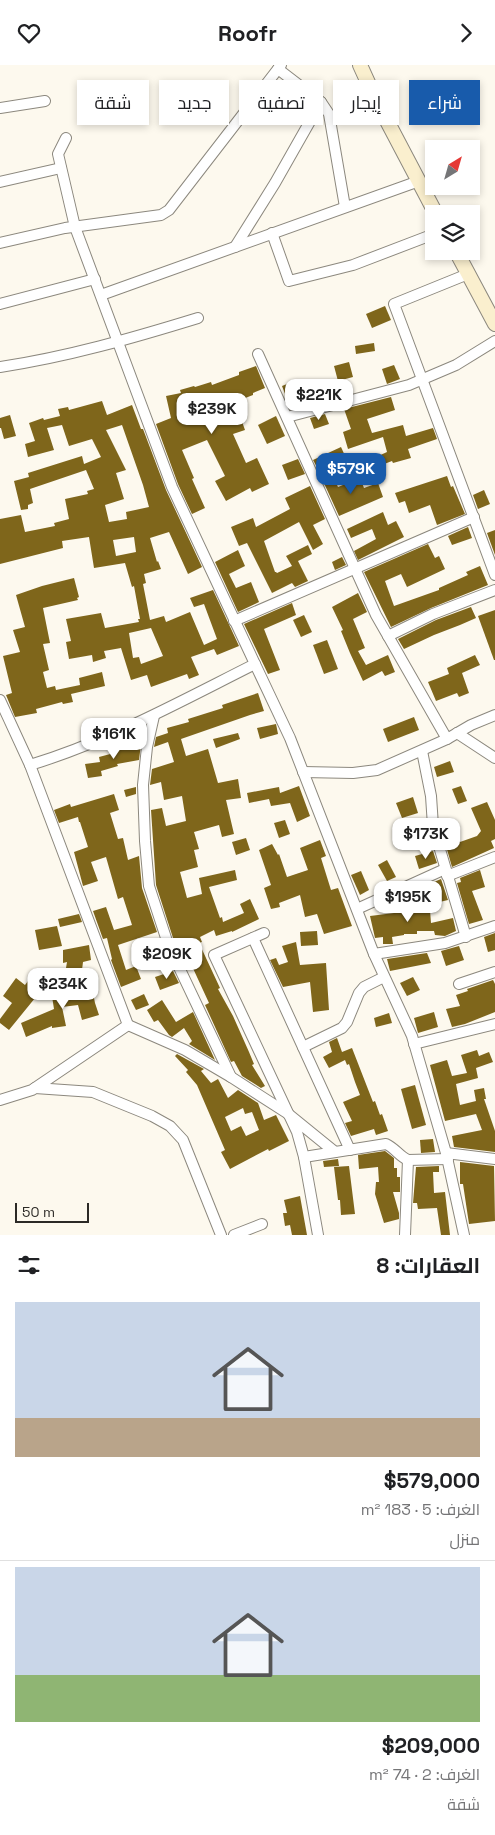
<!DOCTYPE html>
<html lang="ar">
<head>
<meta charset="utf-8">
<style>
  body { margin:0; font-family:"Space Grotesk",Cairo,sans-serif; background:#f6f6f6; color:#202124; direction:rtl; height:100vh; display:flex; flex-direction:column; font-size:19px; white-space:nowrap }
  * { box-sizing:border-box; margin:0 }
  p { font-size:16px; color:#757577 }
  .icon { flex:none; width:28px; height:28px; fill:none; stroke:currentColor; stroke-width:2; stroke-linecap:round; stroke-linejoin:round }
  .map { position:relative; height:1170px; overflow:hidden; direction:ltr }
  .panel { display:flex; flex-direction:column; background:#fff; flex:1 }
  .panel>* { flex:none }
  .top-card { position:absolute; left:15px; top:15px; width:465px; height:45px; direction:rtl; display:flex; gap:10px }
  .needle { width:32px; rotate:37deg }
  .controls { position:absolute; left:425px; top:75px; display:grid; gap:10px }
  .controls a { display:grid; place-items:center; width:55px; height:55px; border-radius:0px; background:#fff; box-shadow:0 2px 8px #0003; font-size:25px }
  .scale { position:absolute; left:15px; bottom:12px; width:74px; box-sizing:border-box; padding-left:5px; border:2px solid #2c2a26; border-top:0; font-size:14px; line-height:18px; white-space:nowrap; color:#2c2a26; -webkit-text-stroke:4px #fdf9ee; paint-order:stroke }
  .price { position:absolute; translate:-50% -42px; padding:0 11px; border-radius:10px; background:#fff; color:#222; font-size:16px; line-height:32px; filter:drop-shadow(0 1px 2px #0008) }
  .price::after { content:''; position:absolute; left:50%; top:30px; width:15px; height:11px; margin-left:-8px; background:inherit; clip-path:polygon(0 0,100% 0,50% 100%) }
  .price.active { background:#185bab; color:#fff }
  ul { padding:0; list-style:none }
  li { display:grid; align-content:center; gap:10px; height:265px; padding:0 15px }
  li+li { border-top:1px solid #e0e0e0 }
  li span { display:grid; place-items:center; height:155px; border-radius:0px; color:#555 }
  li>.icon { margin-inline-start:auto }
  span .icon { width:90px; height:90px; fill:#fffc; stroke-width:1 }
  li b { font-size:21px }
  h2 { display:flex; justify-content:space-between; align-items:center; height:60px; padding:0 15px; font-size:21px }
  .chip { padding:0 18px; border-radius:0px; background:#fff; box-shadow:0 2px 8px #0003; font-size:18px; line-height:45px }
  .chip.active { background:#185bab; color:#fff }
  header { display:flex; justify-content:space-between; align-items:center; height:65px; padding:0 15px; background:#fff; font-size:22px; font-weight:700 }
  .map>svg:first-child { display:block }
  .building { fill:#7f661b; fill-rule:evenodd }
  .lines { fill:none; stroke-linecap:round; stroke-linejoin:round }
  .street-casing { stroke:#8c887e; stroke-width:12 }
  .secondary-casing { stroke:#8c887e; stroke-width:16 }
  .street { stroke:#fff; stroke-width:10 }
  .secondary { stroke:#faefce; stroke-width:14 }
</style>
</head>
<body>
<header><svg class="icon" aria-label="forward" viewBox="0 0 24 24"><path d="M9 5l7 7-7 7"/></svg>Roofr<svg class="icon" aria-label="heart" viewBox="0 0 24 24"><path d="M12 20l-8-8c-3-5 5-10 8-4 3-6 11-1 8 4z"/></svg></header>
<div class="map">
<svg width="495" height="1170" viewBox="0 0 495 1170">
  <rect width="100%" height="100%" fill="#fdf9ee"/>
  <g class="building">
    <path d="M 385,241 L 391,255 L 372,263 L 366,249 Z"/>
    <path d="M 374,278 L 375,286 L 356,289 L 355,281 Z"/>
    <path d="M 349,297 L 353,312 L 338,316 L 334,301 Z"/>
    <path d="M 394,300 L 400,314 L 387,319 L 382,304 Z"/>
    <path d="M 256,301 L 265,323 L 253,328 L 253,330 L 235,337 L 245,365 L 233,369 L 246,398 L 257,393 L 269,419 L 252,427 L 250,423 L 226,436 L 215,416 L 225,411 L 207,375 L 182,385 L 194,413 L 192,414 L 205,443 L 192,449 L 178,419 L 156,359 L 171,353 L 166,331 L 181,328 L 180,325 L 194,321 L 195,322 L 211,317 L 212,320 L 239,310 L 239,307 ZM 202,335 L 207,348 L 191,355 L 186,340 Z"/>
    <path d="M 292,317 L 294,322 L 298,321 L 305,340 L 291,344 L 282,321 Z"/>
    <path d="M 391,332 L 395,345 L 367,354 L 372,368 L 403,360 L 406,371 L 433,363 L 437,374 L 408,384 L 411,393 L 393,398 L 392,396 L 366,406 L 363,398 L 387,387 L 383,372 L 348,384 L 343,367 L 351,364 L 344,344 Z"/>
    <path d="M 102,336 L 107,350 L 132,340 L 141,364 L 143,364 L 166,425 L 202,502 L 188,509 L 169,467 L 150,473 L 157,497 L 158,496 L 161,504 L 144,509 L 146,518 L 143,519 L 150,555 L 164,551 L 166,557 L 190,547 L 204,580 L 217,574 L 204,539 L 194,542 L 190,533 L 213,525 L 239,581 L 217,590 L 214,584 L 191,592 L 199,610 L 189,614 L 187,609 L 151,622 L 147,610 L 131,615 L 121,583 L 104,586 L 106,593 L 93,597 L 92,590 L 69,594 L 66,577 L 71,576 L 66,554 L 101,548 L 105,563 L 139,557 L 138,554 L 140,554 L 134,521 L 132,522 L 125,498 L 94,503 L 89,472 L 62,476 L 63,483 L 0,499 L 0,454 L 21,450 L 25,467 L 55,461 L 54,458 L 69,454 L 65,434 L 88,429 L 87,426 L 94,424 L 86,405 L 30,424 L 33,438 L 28,440 L 28,444 L 21,445 L 14,416 L 29,412 L 28,408 L 82,391 L 84,399 L 101,392 L 92,374 L 69,381 L 62,360 L 47,363 L 54,385 L 28,392 L 25,379 L 35,376 L 29,358 L 43,353 L 44,355 L 60,351 L 58,344 L 68,342 L 69,345 ZM 122,360 L 143,420 L 149,442 L 126,447 L 127,454 L 109,457 L 105,440 L 124,434 L 116,408 L 126,405 L 106,365 ZM 134,472 L 136,487 L 116,491 L 113,475 ZM 151,563 L 163,591 L 141,599 L 139,592 L 133,593 L 129,568 Z"/>
    <path d="M 325,349 L 329,359 L 314,364 L 310,353 Z"/>
    <path d="M 10,350 L 16,371 L 4,374 L 1,363 L 0,363 L 0,353 Z"/>
    <path d="M 276,351 L 285,371 L 267,379 L 258,360 Z"/>
    <path d="M 341,382 L 346,393 L 318,404 L 313,395 Z"/>
    <path d="M 298,394 L 305,409 L 288,415 L 282,400 Z"/>
    <path d="M 333,411 L 338,422 L 360,413 L 364,423 L 378,418 L 383,432 L 339,451 L 323,416 Z"/>
    <path d="M 447,411 L 451,422 L 453,421 L 465,449 L 437,460 L 430,440 L 409,448 L 405,436 L 399,438 L 395,428 Z"/>
    <path d="M 310,421 L 325,454 L 313,460 L 323,479 L 313,485 L 299,457 L 264,476 L 275,507 L 276,507 L 277,508 L 292,501 L 286,491 L 308,480 L 312,489 L 298,496 L 308,516 L 295,522 L 292,518 L 272,528 L 247,478 L 239,481 L 231,462 L 253,453 L 256,462 L 290,444 L 285,433 Z"/>
    <path d="M 484,425 L 490,439 L 478,444 L 473,430 Z"/>
    <path d="M 383,447 L 388,460 L 396,456 L 404,472 L 358,495 L 354,486 L 376,474 L 372,464 L 351,473 L 347,464 Z"/>
    <path d="M 468,462 L 472,473 L 452,480 L 448,471 Z"/>
    <path d="M 495,465 L 495,490 L 487,468 Z"/>
    <path d="M 428,479 L 435,493 L 439,491 L 445,504 L 407,522 L 401,509 L 385,516 L 394,541 L 439,525 L 439,523 L 468,510 L 466,507 L 480,501 L 488,520 L 431,543 L 391,562 L 364,507 Z"/>
    <path d="M 238,485 L 245,501 L 229,509 L 236,523 L 251,517 L 259,537 L 238,547 L 215,497 Z"/>
    <path d="M 342,492 L 346,500 L 335,505 L 332,497 Z"/>
    <path d="M 74,513 L 79,532 L 77,533 L 78,535 L 43,543 L 50,578 L 43,579 L 49,605 L 43,607 L 47,623 L 55,621 L 56,625 L 80,620 L 79,613 L 102,607 L 105,621 L 71,629 L 73,637 L 63,639 L 62,637 L 36,644 L 37,648 L 15,652 L 6,630 L 12,628 L 3,591 L 20,587 L 13,565 L 25,562 L 16,530 L 42,521 Z"/>
    <path d="M 358,528 L 367,547 L 353,554 L 365,583 L 358,586 L 366,600 L 388,590 L 395,607 L 385,611 L 382,606 L 363,616 L 350,588 L 341,566 L 343,565 L 332,542 Z"/>
    <path d="M 292,538 L 296,550 L 264,564 L 280,605 L 268,609 L 244,559 Z"/>
    <path d="M 471,542 L 476,553 L 460,560 L 434,570 L 404,584 L 398,574 L 436,555 Z"/>
    <path d="M 495,545 L 495,595 L 494,595 L 478,551 Z"/>
    <path d="M 304,550 L 312,567 L 301,572 L 293,555 Z"/>
    <path d="M 327,575 L 338,604 L 324,609 L 313,580 Z"/>
    <path d="M 475,590 L 480,600 L 462,608 L 469,628 L 459,632 L 457,628 L 436,636 L 428,617 L 449,609 L 447,603 Z"/>
    <path d="M 258,628 L 264,646 L 250,650 L 181,674 L 186,691 L 208,684 L 218,718 L 238,714 L 241,733 L 226,735 L 234,769 L 222,772 L 219,760 L 194,767 L 199,784 L 194,785 L 198,802 L 180,807 L 187,833 L 202,829 L 199,813 L 235,805 L 237,815 L 209,822 L 220,853 L 222,852 L 223,857 L 244,848 L 240,839 L 250,834 L 259,854 L 232,867 L 232,866 L 216,871 L 214,865 L 200,872 L 202,877 L 199,878 L 220,923 L 218,924 L 233,951 L 249,987 L 254,999 L 252,1000 L 265,1021 L 261,1023 L 242,1011 L 234,996 L 231,997 L 205,940 L 209,938 L 185,886 L 180,888 L 174,876 L 156,820 L 151,745 L 162,743 L 166,761 L 186,756 L 182,731 L 164,735 L 161,717 L 150,720 L 152,704 L 174,697 L 168,677 L 154,682 L 156,672 L 168,668 L 167,663 L 189,657 L 188,654 L 223,643 L 222,640 Z"/>
    <path d="M 414,652 L 419,665 L 388,677 L 383,664 Z"/>
    <path d="M 276,659 L 278,669 L 260,674 L 257,663 Z"/>
    <path d="M 238,668 L 240,674 L 216,683 L 213,674 Z"/>
    <path d="M 141,679 L 139,695 L 117,699 L 118,701 L 101,706 L 102,711 L 88,713 L 85,699 L 100,697 L 99,692 L 114,688 L 113,685 Z"/>
    <path d="M 450,696 L 454,707 L 437,712 L 434,702 Z"/>
    <path d="M 299,721 L 310,751 L 297,757 L 290,738 L 271,741 L 269,734 L 249,738 L 247,728 L 279,722 L 280,728 Z"/>
    <path d="M 461,721 L 467,736 L 458,739 L 452,724 Z"/>
    <path d="M 136,722 L 136,729 L 126,732 L 124,725 Z"/>
    <path d="M 114,729 L 119,745 L 110,748 L 118,774 L 123,773 L 128,795 L 139,791 L 142,823 L 157,867 L 118,880 L 126,905 L 136,901 L 141,914 L 121,922 L 111,895 L 112,894 L 107,873 L 103,874 L 93,846 L 106,842 L 114,865 L 132,860 L 123,832 L 118,834 L 106,792 L 91,797 L 98,816 L 83,821 L 74,787 L 88,782 L 80,757 L 79,757 L 78,752 L 59,758 L 54,745 L 70,739 L 71,742 Z"/>
    <path d="M 413,732 L 418,748 L 402,753 L 396,738 Z"/>
    <path d="M 487,737 L 495,755 L 495,774 L 491,776 L 494,783 L 452,802 L 440,760 L 452,755 L 460,777 L 477,771 L 481,766 L 471,743 Z"/>
    <path d="M 285,755 L 290,769 L 279,773 L 274,758 Z"/>
    <path d="M 246,773 L 250,785 L 236,790 L 232,777 Z"/>
    <path d="M 320,775 L 326,791 L 321,793 L 331,825 L 338,823 L 352,861 L 324,869 L 317,849 L 305,852 L 300,830 L 279,838 L 280,842 L 271,844 L 264,823 L 271,820 L 259,785 L 272,779 L 278,790 L 279,789 L 287,812 L 308,805 L 300,783 Z"/>
    <path d="M 433,786 L 437,798 L 419,804 L 415,791 Z"/>
    <path d="M 387,795 L 396,812 L 387,816 L 378,800 Z"/>
    <path d="M 480,805 L 485,822 L 472,826 L 483,855 L 469,859 L 457,818 L 461,817 L 460,813 Z"/>
    <path d="M 361,806 L 369,825 L 360,830 L 351,810 Z"/>
    <path d="M 441,814 L 448,835 L 427,840 L 422,822 Z"/>
    <path d="M 403,830 L 406,846 L 409,845 L 410,848 L 430,845 L 431,858 L 453,853 L 456,866 L 445,871 L 435,870 L 434,866 L 417,866 L 417,869 L 404,869 L 404,870 L 392,872 L 393,879 L 383,879 L 383,872 L 375,873 L 370,851 L 394,848 L 392,836 Z"/>
    <path d="M 79,849 L 82,857 L 60,862 L 58,854 Z"/>
    <path d="M 57,861 L 62,881 L 39,885 L 35,865 Z"/>
    <path d="M 317,866 L 318,880 L 301,881 L 300,867 Z"/>
    <path d="M 495,868 L 495,885 L 488,887 L 484,872 Z"/>
    <path d="M 296,877 L 300,900 L 326,898 L 329,945 L 313,947 L 310,917 L 283,922 L 270,895 L 276,893 L 279,900 L 288,897 L 282,881 Z"/>
    <path d="M 89,880 L 91,895 L 83,897 L 82,905 L 66,903 L 67,897 L 63,898 L 63,885 Z"/>
    <path d="M 459,881 L 464,895 L 446,901 L 441,886 Z"/>
    <path d="M 427,888 L 431,898 L 390,906 L 387,894 Z"/>
    <path d="M 173,906 L 179,918 L 160,925 L 155,912 Z"/>
    <path d="M 31,912 L 44,922 L 9,965 L 0,958 L 0,954 L 12,938 L 3,931 L 16,913 L 25,920 Z"/>
    <path d="M 413,912 L 420,925 L 407,931 L 400,918 Z"/>
    <path d="M 493,915 L 495,919 L 495,947 L 465,959 L 452,962 L 446,944 L 460,941 L 456,930 L 468,926 L 467,924 Z"/>
    <path d="M 62,923 L 63,928 L 92,923 L 95,938 L 99,950 L 82,955 L 78,940 L 62,942 L 66,961 L 52,963 L 52,961 L 26,972 L 21,958 L 54,944 L 51,925 Z"/>
    <path d="M 144,929 L 149,940 L 136,945 L 131,935 Z"/>
    <path d="M 162,935 L 176,957 L 193,947 L 215,995 L 189,979 L 192,976 L 184,963 L 172,972 L 169,970 L 158,955 L 154,957 L 147,945 Z"/>
    <path d="M 434,947 L 438,962 L 418,968 L 414,953 Z"/>
    <path d="M 389,948 L 392,958 L 376,962 L 374,953 Z"/>
    <path d="M 337,973 L 342,987 L 352,983 L 373,1037 L 375,1036 L 380,1050 L 382,1049 L 388,1066 L 376,1070 L 374,1064 L 351,1071 L 345,1058 L 352,1056 L 343,1037 L 360,1030 L 355,1017 L 349,999 L 347,1000 L 345,995 L 329,1003 L 323,992 L 332,987 L 329,977 Z"/>
    <path d="M 477,985 L 479,991 L 489,987 L 493,997 L 476,1003 L 478,1013 L 456,1019 L 460,1040 L 476,1036 L 474,1025 L 484,1023 L 486,1034 L 484,1034 L 495,1066 L 495,1087 L 454,1082 L 452,1071 L 482,1065 L 476,1049 L 445,1056 L 430,1000 L 447,995 L 452,1011 L 467,1008 L 461,990 Z"/>
    <path d="M 177,989 L 204,1004 L 201,1006 L 211,1018 L 218,1014 L 228,1033 L 238,1025 L 258,1038 L 264,1055 L 276,1050 L 289,1076 L 269,1086 L 268,1084 L 230,1104 L 221,1087 L 225,1085 L 197,1020 L 186,1007 L 188,1005 L 175,991 ZM 243,1043 L 245,1049 L 252,1047 L 259,1065 L 246,1071 L 241,1061 L 231,1066 L 225,1052 Z"/>
    <path d="M 415,1020 L 426,1060 L 412,1064 L 401,1024 Z"/>
    <path d="M 433,1074 L 435,1087 L 421,1088 L 420,1075 Z"/>
    <path d="M 385,1086 L 394,1093 L 394,1103 L 397,1103 L 397,1112 L 400,1112 L 400,1127 L 393,1127 L 399,1148 L 399,1154 L 384,1158 L 375,1129 L 376,1117 L 379,1117 L 378,1102 L 359,1104 L 358,1090 Z"/>
    <path d="M 338,1094 L 339,1101 L 324,1102 L 323,1096 Z"/>
    <path d="M 460,1097 L 494,1101 L 495,1156 L 469,1159 L 463,1119 L 460,1119 Z"/>
    <path d="M 349,1101 L 355,1149 L 341,1150 L 340,1135 L 338,1135 L 334,1102 Z"/>
    <path d="M 439,1101 L 439,1107 L 433,1107 L 434,1128 L 445,1127 L 450,1170 L 441,1170 L 437,1143 L 418,1144 L 417,1138 L 413,1138 L 416,1102 Z"/>
    <path d="M 300,1131 L 307,1170 L 292,1170 L 290,1160 L 285,1161 L 283,1148 L 287,1148 L 284,1135 Z"/>
  </g>
  <g class="lines">
    <defs>
      <g id="street">
        <path d="M 278,4 L 321,37 L 329,49 L 345,142"/>
        <path d="M 0,43 L 45,36"/>
        <path d="M 0,117 L 61,103"/>
        <path d="M 272,168 L 289,216 L 353,200 L 434,169"/>
        <path d="M 0,178 L 65,163 L 161,150 L 169,145 L 281,0"/>
        <path d="M 235,182 L 275,118 L 321,37"/>
        <path d="M 468,209 L 394,239 L 495,510"/>
        <path d="M 101,230 L 419,116"/>
        <path d="M 0,239 L 95,214"/>
        <path d="M 258,289 L 376,550 L 447,674"/>
        <path d="M 0,302 C 67,292 133,273 198,253"/>
        <path d="M 287,352 L 409,320 L 456,300 L 495,276"/>
        <path d="M 234,556 L 474,452"/>
        <path d="M 388,571 L 433,549 L 495,525"/>
        <path d="M 255,599 L 290,673 L 374,889 L 412,971 L 446,1088 L 464,1170"/>
        <path d="M 0,635 L 30,700"/>
        <path d="M 154,651 L 147,682 L 143,720 L 145,776 L 149,821 L 168,879 L 231,1012"/>
        <path d="M 457,668 L 495,693"/>
        <path d="M 422,686 L 431,731 L 433,761 L 466,872"/>
        <path d="M 303,707 L 353,708 L 377,705 L 447,674 L 471,660 L 495,650"/>
        <path d="M 447,811 L 495,792"/>
        <path d="M 357,844 L 445,804"/>
        <path d="M 264,868 L 214,890 L 297,1067 L 304,1092 L 318,1170"/>
        <path d="M 253,873 L 350,1085"/>
        <path d="M 374,889 L 445,878 L 495,861"/>
        <path d="M 459,919 L 495,907"/>
        <path d="M 128,960 L 185,985 L 231,1012 L 287,1048 L 335,1087"/>
        <path d="M 414,979 L 495,959"/>
        <path d="M 303,982 L 342,963 L 347,957 L 359,928 L 364,922 L 384,912"/>
        <path d="M 35,1023 L 93,1027 L 152,1051 L 170,1061 L 183,1075 L 221,1170"/>
        <path d="M 0,1035 L 32,1025 L 128,960 L 30,700 C 109,676 181,636 255,599 L 172,422 L 75,162 L 58,89 L 66,73"/>
        <path d="M 446,1088 L 495,1094"/>
        <path d="M 304,1092 L 386,1079 C 395,1083 399,1091 408,1095 L 448,1094"/>
        <path d="M 234,1170 L 262,1159"/>
        <path d="M 405,1170 L 408,1095"/>
      </g>
      <g id="secondary">
        <path d="M 360,0 L 375,33 L 436,149"/>
        <path d="M 456,186 L 495,259"/>
      </g>
    </defs>
    <use href="#street" class="street-casing"/>
    <use href="#secondary" class="secondary-casing"/>
    <use href="#street" class="street"/>
    <use href="#secondary" class="secondary"/>
  </g>
</svg>
<div class="controls">
<a><svg class="needle" viewBox="-14 -14 28 28"><path d="M0-13l5 13h-10z" fill="#e53935"/><path d="M0 13l5-13h-10z" fill="#757577"/></svg></a>
<a><svg class="icon" aria-label="layers" viewBox="0 0 24 24"><path d="M12 4l9 5-9 5-9-5zM3 14l9 5 9-5"/></svg></a>
</div>
<div class="scale">50 m</div>
<b class="price" style="left:319px;top:356px">$221K</b>
<b class="price" style="left:212px;top:370px">$239K</b>
<b class="price active" style="left:351px;top:430px">$579K</b>
<b class="price" style="left:114px;top:695px">$161K</b>
<b class="price" style="left:426px;top:795px">$173K</b>
<b class="price" style="left:408px;top:858px">$195K</b>
<b class="price" style="left:167px;top:915px">$209K</b>
<b class="price" style="left:63px;top:945px">$234K</b>
<div class="top-card">
<a class="chip active">شراء</a>
<a class="chip">إيجار</a>
<a class="chip">تصفية</a>
<a class="chip">جديد</a>
<a class="chip">شقة</a>
</div>
</div>
<section class="panel">
<h2>العقارات: 8<svg class="icon" aria-label="filters" viewBox="0 0 24 24"><path d="M4 7h16M4 17h16"/><circle cx="9" cy="7" r="2"/><circle cx="15" cy="17" r="2"/></svg></h2>
<ul>
<li><span style="background:linear-gradient(#c9d6e8 75%,#b9a48a 0)"><svg class="icon" aria-label="home" viewBox="0 0 24 24"><path d="M3 11l9-7 9 7M6 9v11h12V9"/></svg></span><div><b>$579,000</b><p>الغرف: 5 · 183 m²</p><p>منزل</p></div></li>
<li><span style="background:linear-gradient(#c9d6e8 70%,#8fb573 0)"><svg class="icon" aria-label="home" viewBox="0 0 24 24"><path d="M3 11l9-7 9 7M6 9v11h12V9"/></svg></span><div><b>$209,000</b><p>الغرف: 2 · 74 m²</p><p>شقة</p></div></li>
</ul>
</section>
</body>
</html>
